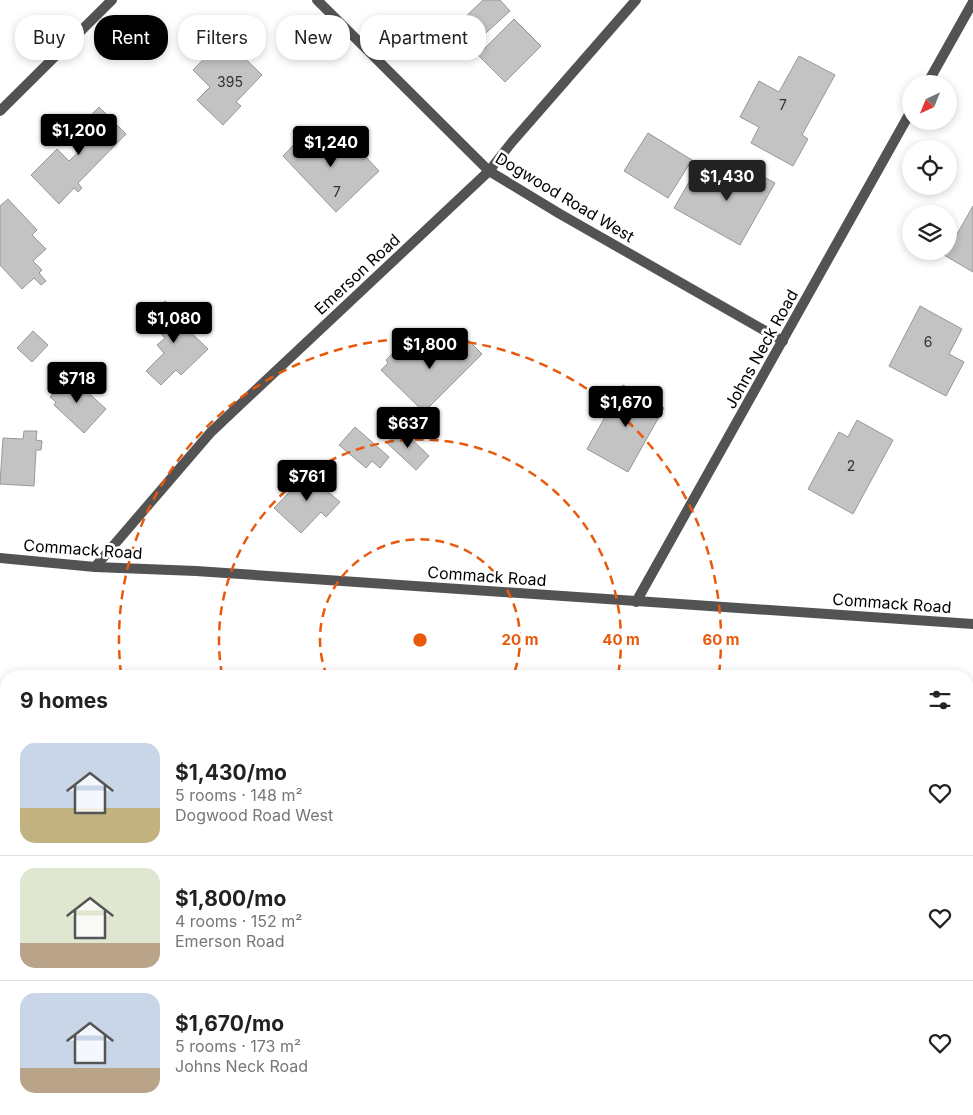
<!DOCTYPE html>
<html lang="en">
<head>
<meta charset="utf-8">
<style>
  body { margin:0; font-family:Inter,sans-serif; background:#f6f6f6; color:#222; height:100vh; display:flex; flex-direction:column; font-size:19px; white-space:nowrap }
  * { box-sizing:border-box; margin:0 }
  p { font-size:16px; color:#767676 }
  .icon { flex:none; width:28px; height:28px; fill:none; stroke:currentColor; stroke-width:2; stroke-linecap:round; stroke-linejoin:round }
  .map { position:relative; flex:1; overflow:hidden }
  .drawer { position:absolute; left:0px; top:670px; width:974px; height:445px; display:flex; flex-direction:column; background:#fff; border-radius:20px 20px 0 0; box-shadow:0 2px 8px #0003 }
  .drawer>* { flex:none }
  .guide { position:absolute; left:15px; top:15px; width:500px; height:45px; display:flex; gap:10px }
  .needle { width:32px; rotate:223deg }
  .tools { position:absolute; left:902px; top:75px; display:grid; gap:10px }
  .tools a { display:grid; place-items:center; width:55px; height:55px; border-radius:50%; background:#fff; box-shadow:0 2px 8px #0003; font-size:25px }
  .price { position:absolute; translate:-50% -42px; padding:0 11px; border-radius:5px; background:#000; color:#fff; font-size:16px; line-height:32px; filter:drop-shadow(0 1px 2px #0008) }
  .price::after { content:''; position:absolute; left:50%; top:30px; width:15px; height:11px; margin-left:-8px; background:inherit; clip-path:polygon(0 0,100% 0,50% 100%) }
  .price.current { background:#222; color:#fff }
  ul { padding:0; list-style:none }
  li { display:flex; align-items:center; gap:15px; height:125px; padding:0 20px }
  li+li { border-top:1px solid #e0e0e0 }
  li span { display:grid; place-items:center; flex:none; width:140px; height:100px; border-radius:15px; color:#555 }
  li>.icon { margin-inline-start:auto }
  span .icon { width:60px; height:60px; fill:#fffc; stroke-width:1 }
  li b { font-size:21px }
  h2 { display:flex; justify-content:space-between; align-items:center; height:60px; padding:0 20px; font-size:21px }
  .chip { padding:0 18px; border-radius:20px; background:#fff; box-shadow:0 2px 8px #0003; font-size:18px; line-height:45px }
  .chip.current { background:#000; color:#fff }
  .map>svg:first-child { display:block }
  .green { fill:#dadada }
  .building { fill:#c3c3c3; stroke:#979797 }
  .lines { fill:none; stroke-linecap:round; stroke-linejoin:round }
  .minor { stroke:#535353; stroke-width:10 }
  .ring { fill:none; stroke:#e8590c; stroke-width:2.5; stroke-dasharray:9 6 }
  .labels { text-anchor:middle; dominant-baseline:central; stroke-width:5; stroke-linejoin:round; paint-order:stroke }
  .number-label { font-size:14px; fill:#313131 }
  .street-label { font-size:16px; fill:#000; stroke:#fff }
  .centre { fill:#e8590c; stroke:#fff; stroke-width:2.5 }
  .ring-label { font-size:15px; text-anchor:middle; font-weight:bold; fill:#e8590c; stroke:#fff; stroke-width:5; stroke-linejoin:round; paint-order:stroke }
</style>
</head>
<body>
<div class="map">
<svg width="973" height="1115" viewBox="0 0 973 1115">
  <rect width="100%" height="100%" fill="#fff"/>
  <path class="green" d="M 22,1109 L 141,1109 L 139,1115 L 20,1115 Z"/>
  <g class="building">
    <path d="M 483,0 L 500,0 L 510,11 L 477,41 L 460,22 Z"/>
    <path d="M 514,19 L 541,46 L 505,82 L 478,55 Z"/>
    <path d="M 224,38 L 262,75 L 236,102 L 241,106 L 223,125 L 197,100 L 210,87 L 193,70 Z"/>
    <path d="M 799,56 L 835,75 L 802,135 L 808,139 L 793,166 L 751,143 L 759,127 L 740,117 L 759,81 L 779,92 Z"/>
    <path d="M 99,107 L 126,134 L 78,183 L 82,188 L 78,192 L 74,188 L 59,204 L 31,175 L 57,149 L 69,161 L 83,148 L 71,136 Z"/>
    <path d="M 333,129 L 363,160 L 366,157 L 379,171 L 336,212 L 283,156 L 302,136 L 313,148 Z"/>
    <path d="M 648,133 L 692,160 L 668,198 L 624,171 Z"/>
    <path d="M 734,161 L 775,183 L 740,245 L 674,208 L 692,177 L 718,191 Z"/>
    <path d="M 8,199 L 37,230 L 32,235 L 46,249 L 33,261 L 42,270 L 39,273 L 46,281 L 41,285 L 34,278 L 22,289 L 0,265 L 0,206 Z"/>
    <path d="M 973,206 L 973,272 L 944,255 L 947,251 L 949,251 L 949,248 Z"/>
    <path d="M 165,301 L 186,322 L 183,325 L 208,349 L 181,375 L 176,370 L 161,385 L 146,371 L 164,353 L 157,345 L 165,338 L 147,319 Z"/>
    <path d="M 920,306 L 962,329 L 949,354 L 964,362 L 946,396 L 889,366 Z"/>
    <path d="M 33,331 L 48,345 L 32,362 L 17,348 Z"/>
    <path d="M 461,333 L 482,354 L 424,412 L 381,370 L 388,363 L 386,360 L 395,351 L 397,354 L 405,346 L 414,354 L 421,347 L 434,349 L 440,354 Z"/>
    <path d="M 70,376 L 106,409 L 84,433 L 54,405 L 56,402 L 50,397 Z"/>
    <path d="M 623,385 L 664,408 L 628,472 L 587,449 Z"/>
    <path d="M 857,420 L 893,440 L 853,514 L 808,489 L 839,432 L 848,437 Z"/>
    <path d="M 355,427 L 389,457 L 380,468 L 372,461 L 366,468 L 339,445 Z"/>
    <path d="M 401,429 L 429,456 L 416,470 L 387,443 Z"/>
    <path d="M 24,431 L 37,431 L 36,440 L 42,441 L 41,450 L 36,450 L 34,486 L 0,484 L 3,438 L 23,439 Z"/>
    <path d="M 310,471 L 329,489 L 327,491 L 340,502 L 326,517 L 321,512 L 301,533 L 274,508 Z"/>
    <path d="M 41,671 L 115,675 L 115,676 L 41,676 Z"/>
    <path d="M 968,724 L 973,724 L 973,788 L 968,787 Z"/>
    <path d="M 0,893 L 6,894 L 4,934 L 0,934 Z"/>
    <path d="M 234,1109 L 289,1109 L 288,1113 L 296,1114 L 297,1109 L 312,1110 L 312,1115 L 233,1115 Z"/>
  </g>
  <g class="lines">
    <g class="minor">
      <path d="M 317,0 L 489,171 L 560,214 L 783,341"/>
      <path d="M 927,84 L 973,2"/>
      <path d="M 0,111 L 112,0"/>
      <path d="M 0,558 L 95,567 L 196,571 L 973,624"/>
      <path d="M 95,567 L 211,432 L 489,171 L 512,142 L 636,0"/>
      <path d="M 636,602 L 911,111"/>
      <path d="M 0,1006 L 6,1006"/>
      <path d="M 968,1106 L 973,1107"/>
      <path d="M 934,1115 L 934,1109"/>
    </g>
  </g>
  <g class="ring">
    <path d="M327 676A100 100 0 1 1 513 676"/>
    <path d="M222 675A201 201 0 1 1 618 675"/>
    <path d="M121 674A301 301 0 1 1 719 674"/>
  </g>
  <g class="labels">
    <g class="number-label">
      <text x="230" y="81">395</text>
      <text x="783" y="104">7</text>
      <text x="337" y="191">7</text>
      <text x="928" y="341">6</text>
      <text x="851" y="465">2</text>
    </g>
    <g class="street-label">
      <text transform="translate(565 197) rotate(31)">Dogwood Road West</text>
      <text transform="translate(357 274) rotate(-43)">Emerson Road</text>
      <text transform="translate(761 349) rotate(-61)">Johns Neck Road</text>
      <text transform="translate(83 549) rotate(4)">Commack Road</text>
      <text transform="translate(487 576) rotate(4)">Commack Road</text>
      <text transform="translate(892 603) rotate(4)">Commack Road</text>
    </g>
  </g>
  <circle cx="420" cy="640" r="8" class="centre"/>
  <g class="ring-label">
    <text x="520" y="645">20 m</text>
    <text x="621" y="645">40 m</text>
    <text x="721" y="645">60 m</text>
  </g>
</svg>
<div class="tools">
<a><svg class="needle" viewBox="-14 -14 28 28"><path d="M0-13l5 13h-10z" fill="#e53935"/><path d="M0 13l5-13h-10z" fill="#767676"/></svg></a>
<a><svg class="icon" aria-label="locate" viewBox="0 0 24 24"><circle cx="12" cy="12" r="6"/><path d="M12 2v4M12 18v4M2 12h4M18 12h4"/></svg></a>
<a><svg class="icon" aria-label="layers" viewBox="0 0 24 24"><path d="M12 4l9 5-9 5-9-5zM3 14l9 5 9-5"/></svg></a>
</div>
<b class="price" style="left:79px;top:156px">$1,200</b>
<b class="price" style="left:331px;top:168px">$1,240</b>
<b class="price current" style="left:727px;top:202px">$1,430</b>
<b class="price" style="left:174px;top:344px">$1,080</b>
<b class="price" style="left:430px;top:370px">$1,800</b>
<b class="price" style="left:77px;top:404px">$718</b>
<b class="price" style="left:626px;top:428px">$1,670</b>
<b class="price" style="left:408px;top:449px">$637</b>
<b class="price" style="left:307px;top:502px">$761</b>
<div class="guide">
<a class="chip">Buy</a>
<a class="chip current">Rent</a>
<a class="chip">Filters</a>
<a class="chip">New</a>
<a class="chip">Apartment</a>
</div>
<section class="drawer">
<h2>9 homes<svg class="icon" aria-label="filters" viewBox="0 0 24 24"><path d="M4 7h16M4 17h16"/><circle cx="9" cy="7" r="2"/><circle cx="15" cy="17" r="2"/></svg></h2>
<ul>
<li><span style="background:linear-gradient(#c9d6e8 65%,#c2b280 0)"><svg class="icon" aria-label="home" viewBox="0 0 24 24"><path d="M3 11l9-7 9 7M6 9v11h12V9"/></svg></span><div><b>$1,430/mo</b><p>5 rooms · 148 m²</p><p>Dogwood Road West</p></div><svg class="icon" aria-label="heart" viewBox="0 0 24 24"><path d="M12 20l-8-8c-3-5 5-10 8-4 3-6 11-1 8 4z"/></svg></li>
<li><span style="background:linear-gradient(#dfe7d0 75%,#b9a48a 0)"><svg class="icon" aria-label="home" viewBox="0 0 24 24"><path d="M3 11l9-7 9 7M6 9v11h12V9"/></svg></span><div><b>$1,800/mo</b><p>4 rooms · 152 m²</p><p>Emerson Road</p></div><svg class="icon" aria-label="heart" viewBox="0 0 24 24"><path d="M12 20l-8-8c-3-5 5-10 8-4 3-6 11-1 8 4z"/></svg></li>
<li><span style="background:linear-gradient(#c9d6e8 75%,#b9a48a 0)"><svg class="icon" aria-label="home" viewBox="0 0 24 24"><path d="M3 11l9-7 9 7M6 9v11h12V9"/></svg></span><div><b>$1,670/mo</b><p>5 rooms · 173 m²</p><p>Johns Neck Road</p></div><svg class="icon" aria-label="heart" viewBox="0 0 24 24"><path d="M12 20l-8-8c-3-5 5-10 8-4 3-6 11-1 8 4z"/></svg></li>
</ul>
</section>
</div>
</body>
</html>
